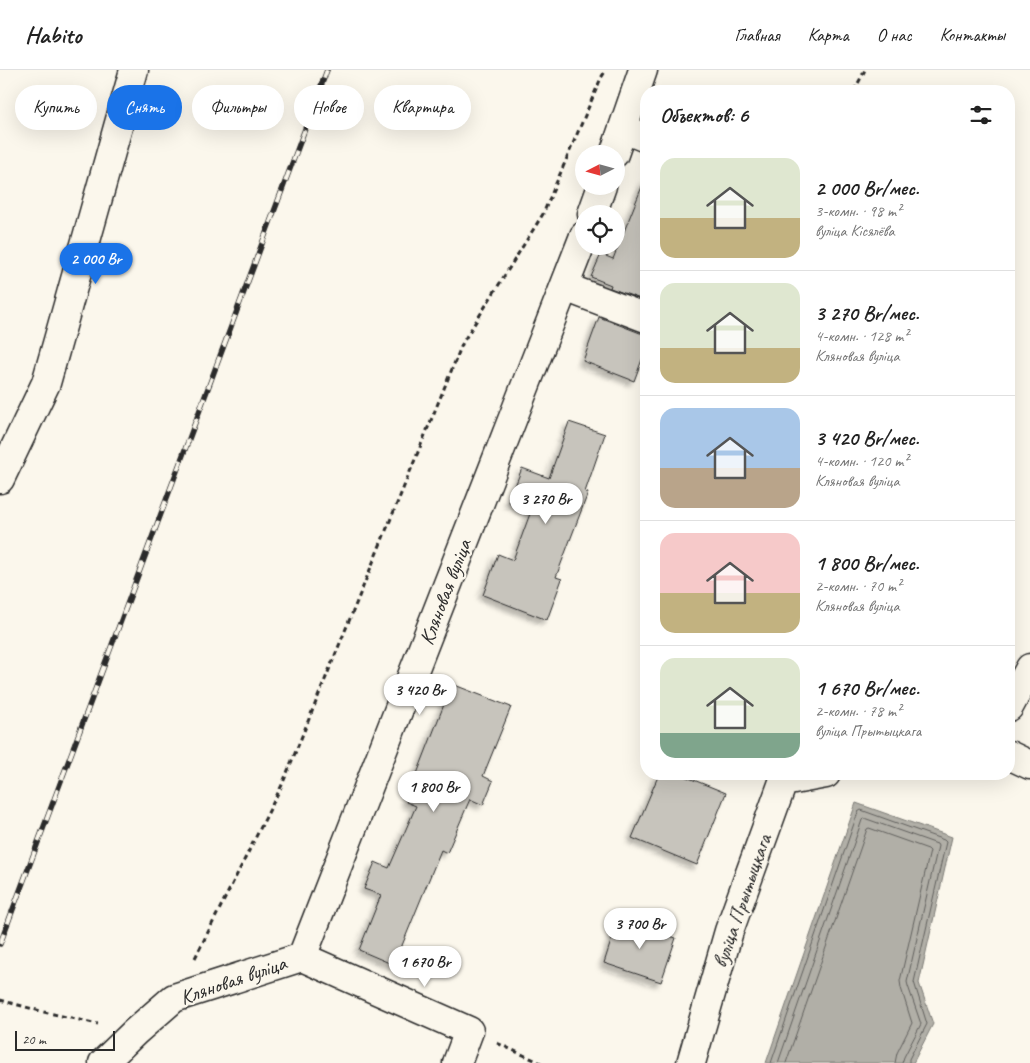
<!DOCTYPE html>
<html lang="ru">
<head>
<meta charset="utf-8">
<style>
  body { margin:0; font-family:Caveat,sans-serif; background:#f6f6f6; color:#222; height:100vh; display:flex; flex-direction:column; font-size:19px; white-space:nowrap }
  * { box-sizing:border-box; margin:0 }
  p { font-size:16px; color:#767676 }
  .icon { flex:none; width:28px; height:28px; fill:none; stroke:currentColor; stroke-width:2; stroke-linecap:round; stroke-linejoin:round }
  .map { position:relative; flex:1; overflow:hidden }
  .details { position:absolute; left:640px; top:15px; width:375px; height:695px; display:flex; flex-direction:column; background:#fff; border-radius:20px; box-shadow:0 5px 20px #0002 }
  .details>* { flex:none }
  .hud { position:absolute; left:15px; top:15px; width:475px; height:45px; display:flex; gap:10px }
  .needle { width:32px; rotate:264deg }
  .controls { position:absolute; left:575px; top:75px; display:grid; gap:10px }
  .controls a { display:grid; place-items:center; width:50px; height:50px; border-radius:50%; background:#fff; box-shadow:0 5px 20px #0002; font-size:25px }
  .scale { position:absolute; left:15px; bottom:12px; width:100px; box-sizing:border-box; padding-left:5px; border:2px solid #2b2b2b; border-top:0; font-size:14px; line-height:18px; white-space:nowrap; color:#2b2b2b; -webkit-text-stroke:4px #fbf7ec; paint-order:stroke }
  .price { position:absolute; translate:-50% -42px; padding:0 11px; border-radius:18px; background:#fff; color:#222; font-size:16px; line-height:32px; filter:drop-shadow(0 1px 2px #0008) }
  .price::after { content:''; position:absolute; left:50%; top:30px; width:15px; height:11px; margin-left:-8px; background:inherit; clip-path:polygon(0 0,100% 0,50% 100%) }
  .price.current { background:#1a73e8; color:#fff }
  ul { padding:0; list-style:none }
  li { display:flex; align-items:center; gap:15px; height:125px; padding:0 20px }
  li+li { border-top:1px solid #e0e0e0 }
  li span { display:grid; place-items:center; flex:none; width:140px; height:100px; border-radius:15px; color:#555 }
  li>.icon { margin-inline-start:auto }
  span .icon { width:60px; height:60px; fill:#fffc; stroke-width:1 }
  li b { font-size:21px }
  h2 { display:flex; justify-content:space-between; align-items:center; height:60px; padding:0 20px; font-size:21px }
  .tag { padding:0 18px; border-radius:22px; background:#fff; box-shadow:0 5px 20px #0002; font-size:18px; line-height:45px }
  .tag.current { background:#1a73e8; color:#fff }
  header { display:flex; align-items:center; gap:30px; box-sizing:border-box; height:70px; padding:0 25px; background:#fff; border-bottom:1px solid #e0e0e0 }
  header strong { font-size:24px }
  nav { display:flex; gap:28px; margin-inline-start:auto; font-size:18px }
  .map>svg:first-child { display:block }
  .water { fill:#b1afa7; stroke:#7b7a75 }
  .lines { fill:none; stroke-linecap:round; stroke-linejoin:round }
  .shore { stroke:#61605d; stroke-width:1 }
  .building { fill:#c7c4bc; stroke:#2b2b2b; filter:url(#shadow) }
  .street-casing { stroke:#2b2b2b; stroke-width:31 }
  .secondary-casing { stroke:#2b2b2b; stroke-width:31 }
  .path { stroke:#2b2b2b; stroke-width:3; stroke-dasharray:5 4; stroke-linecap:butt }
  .street { stroke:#fbf7ec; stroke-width:28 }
  .secondary { stroke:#fbf7ec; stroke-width:28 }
  .rail-casing { stroke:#2b2b2b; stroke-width:5.5 }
  .rail { stroke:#fbf7ec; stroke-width:4; stroke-dasharray:11; stroke-linecap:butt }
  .labels { text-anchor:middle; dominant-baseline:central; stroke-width:4.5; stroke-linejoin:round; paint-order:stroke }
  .street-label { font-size:21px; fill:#2b2b2b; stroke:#fbf7ec }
</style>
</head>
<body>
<header>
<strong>Habito</strong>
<nav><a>Главная</a><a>Карта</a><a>О нас</a><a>Контакты</a></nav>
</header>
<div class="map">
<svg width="1030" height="993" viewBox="0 0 1030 993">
  <defs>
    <filter id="shadow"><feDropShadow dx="-4.5" dy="4.5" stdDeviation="2.5" flood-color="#0004"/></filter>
  </defs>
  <rect width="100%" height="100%" fill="#fbf7ec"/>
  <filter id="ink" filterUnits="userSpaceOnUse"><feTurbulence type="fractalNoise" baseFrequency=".02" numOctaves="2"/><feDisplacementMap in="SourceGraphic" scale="10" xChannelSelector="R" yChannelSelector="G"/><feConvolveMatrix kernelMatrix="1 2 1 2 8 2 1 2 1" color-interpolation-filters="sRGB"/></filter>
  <g filter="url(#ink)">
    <path class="water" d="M 856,733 L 952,767 L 919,913 L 933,954 L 913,993 L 766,993 Z"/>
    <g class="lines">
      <g class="shore">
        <path d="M 771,993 L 858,742 L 861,740 L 944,770 L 946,772 L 914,912 L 927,954 L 909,989 L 909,993"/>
        <path d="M 778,993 L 862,750 L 864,748 L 937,774 L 938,776 L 907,912 L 908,916 L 921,954 L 904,987 L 902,993"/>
        <path d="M 786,993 L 867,759 L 869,758 L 928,779 L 930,781 L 900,911 L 901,918 L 912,953 L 897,983 L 895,993"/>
      </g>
    </g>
    <g class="building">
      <path d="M 645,109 L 646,109 L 646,231 L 610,218 L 611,215 L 591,207 L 601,184 L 613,189 Z"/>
      <path d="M 599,247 L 640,263 L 646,263 L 646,279 L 634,311 L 583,291 Z"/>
      <path d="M 569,352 L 605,364 L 585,422 L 588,423 L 556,507 L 562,509 L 547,550 L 483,525 L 498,484 L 513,490 L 531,441 L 509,432 L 522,398 L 549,408 Z"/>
      <path d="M 452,614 L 511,637 L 483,706 L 493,711 L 483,735 L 470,729 L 447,783 L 441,780 L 394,895 L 359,880 L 381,825 L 364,819 L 375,792 L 389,798 L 416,736 L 406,732 Z"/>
      <path d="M 659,704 L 679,704 L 726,723 L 697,795 L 632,768 Z"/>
      <path d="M 618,849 L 676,868 L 661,912 L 604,893 Z"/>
    </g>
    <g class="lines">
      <defs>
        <g id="street">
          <path d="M 624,59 L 646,68"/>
          <path d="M 614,84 L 643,0"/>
          <path d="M 592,144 L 602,116"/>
          <path d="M 565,217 L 646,248"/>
          <path d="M 1009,637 L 1030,598"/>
          <path d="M 1009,685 L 1030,695"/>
          <path d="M 302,887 L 469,961 L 457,993"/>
          <path d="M 103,993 L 135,962 L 174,928 L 302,887 L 584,166"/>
          <path d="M 691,993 L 729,861 L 783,712 L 826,704"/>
        </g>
        <path id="secondary" d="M 0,409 L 46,313 L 134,0"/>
      </defs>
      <use href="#street" class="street-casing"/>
      <use href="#secondary" class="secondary-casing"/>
      <g class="path">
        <path d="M 854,21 L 865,0"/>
        <path d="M 195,888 L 282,715 L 463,272 L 543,144 L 601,8 L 606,0"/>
        <path d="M 0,930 L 44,942 L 98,954"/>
        <path d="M 497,973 L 541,993"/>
      </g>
      <use href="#street" class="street"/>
      <use href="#secondary" class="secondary"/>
      <defs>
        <path id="rail" d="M 0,874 L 327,0"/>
      </defs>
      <use href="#rail" class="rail-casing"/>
      <use href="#rail" class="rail"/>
    </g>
  </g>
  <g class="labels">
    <g class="street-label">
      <text transform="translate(445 522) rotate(-69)">Кляновая вуліца</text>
      <text transform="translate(742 831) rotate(-71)">вуліца Прытыцкага</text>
      <text transform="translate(233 910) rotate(-19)">Кляновая вуліца</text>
    </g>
  </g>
</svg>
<div class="controls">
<a><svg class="needle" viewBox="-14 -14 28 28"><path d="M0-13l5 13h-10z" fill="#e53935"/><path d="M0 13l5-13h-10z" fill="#767676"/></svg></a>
<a><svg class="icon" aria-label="locate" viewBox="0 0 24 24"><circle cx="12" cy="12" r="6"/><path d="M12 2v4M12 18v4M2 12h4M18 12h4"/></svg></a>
</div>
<div class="scale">20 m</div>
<b class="price current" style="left:96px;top:215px">2 000 Br</b>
<b class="price" style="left:546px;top:455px">3 270 Br</b>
<b class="price" style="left:420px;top:646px">3 420 Br</b>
<b class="price" style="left:434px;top:743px">1 800 Br</b>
<b class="price" style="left:640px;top:880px">3 700 Br</b>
<b class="price" style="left:425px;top:918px">1 670 Br</b>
<div class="hud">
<a class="tag">Купить</a>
<a class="tag current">Снять</a>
<a class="tag">Фильтры</a>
<a class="tag">Новое</a>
<a class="tag">Квартира</a>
</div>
<section class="details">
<h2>Объектов: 6<svg class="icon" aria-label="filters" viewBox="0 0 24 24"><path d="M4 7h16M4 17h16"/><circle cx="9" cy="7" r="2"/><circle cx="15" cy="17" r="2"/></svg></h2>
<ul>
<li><span style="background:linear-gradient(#dfe7d0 60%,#c2b280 0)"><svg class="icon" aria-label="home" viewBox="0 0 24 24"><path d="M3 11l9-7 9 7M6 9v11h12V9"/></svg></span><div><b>2 000 Br/мес.</b><p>3-комн. · 98 m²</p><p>вуліца Кісялёва</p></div></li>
<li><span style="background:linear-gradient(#dfe7d0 65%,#c2b280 0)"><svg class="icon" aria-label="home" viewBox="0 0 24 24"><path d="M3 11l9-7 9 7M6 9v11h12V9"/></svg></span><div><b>3 270 Br/мес.</b><p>4-комн. · 128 m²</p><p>Кляновая вуліца</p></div></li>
<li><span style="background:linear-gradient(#a9c7e8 60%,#b9a48a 0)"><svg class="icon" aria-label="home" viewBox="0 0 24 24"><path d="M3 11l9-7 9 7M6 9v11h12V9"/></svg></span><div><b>3 420 Br/мес.</b><p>4-комн. · 120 m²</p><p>Кляновая вуліца</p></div></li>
<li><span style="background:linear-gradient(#f6c9c9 60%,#c2b280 0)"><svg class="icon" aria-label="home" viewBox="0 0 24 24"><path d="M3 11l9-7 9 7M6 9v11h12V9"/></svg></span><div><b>1 800 Br/мес.</b><p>2-комн. · 70 m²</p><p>Кляновая вуліца</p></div></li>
<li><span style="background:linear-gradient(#dfe7d0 75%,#7fa58c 0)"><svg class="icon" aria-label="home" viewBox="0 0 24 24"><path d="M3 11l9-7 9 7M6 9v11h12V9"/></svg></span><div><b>1 670 Br/мес.</b><p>2-комн. · 78 m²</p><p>вуліца Прытыцкага</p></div></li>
</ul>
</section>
</div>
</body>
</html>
